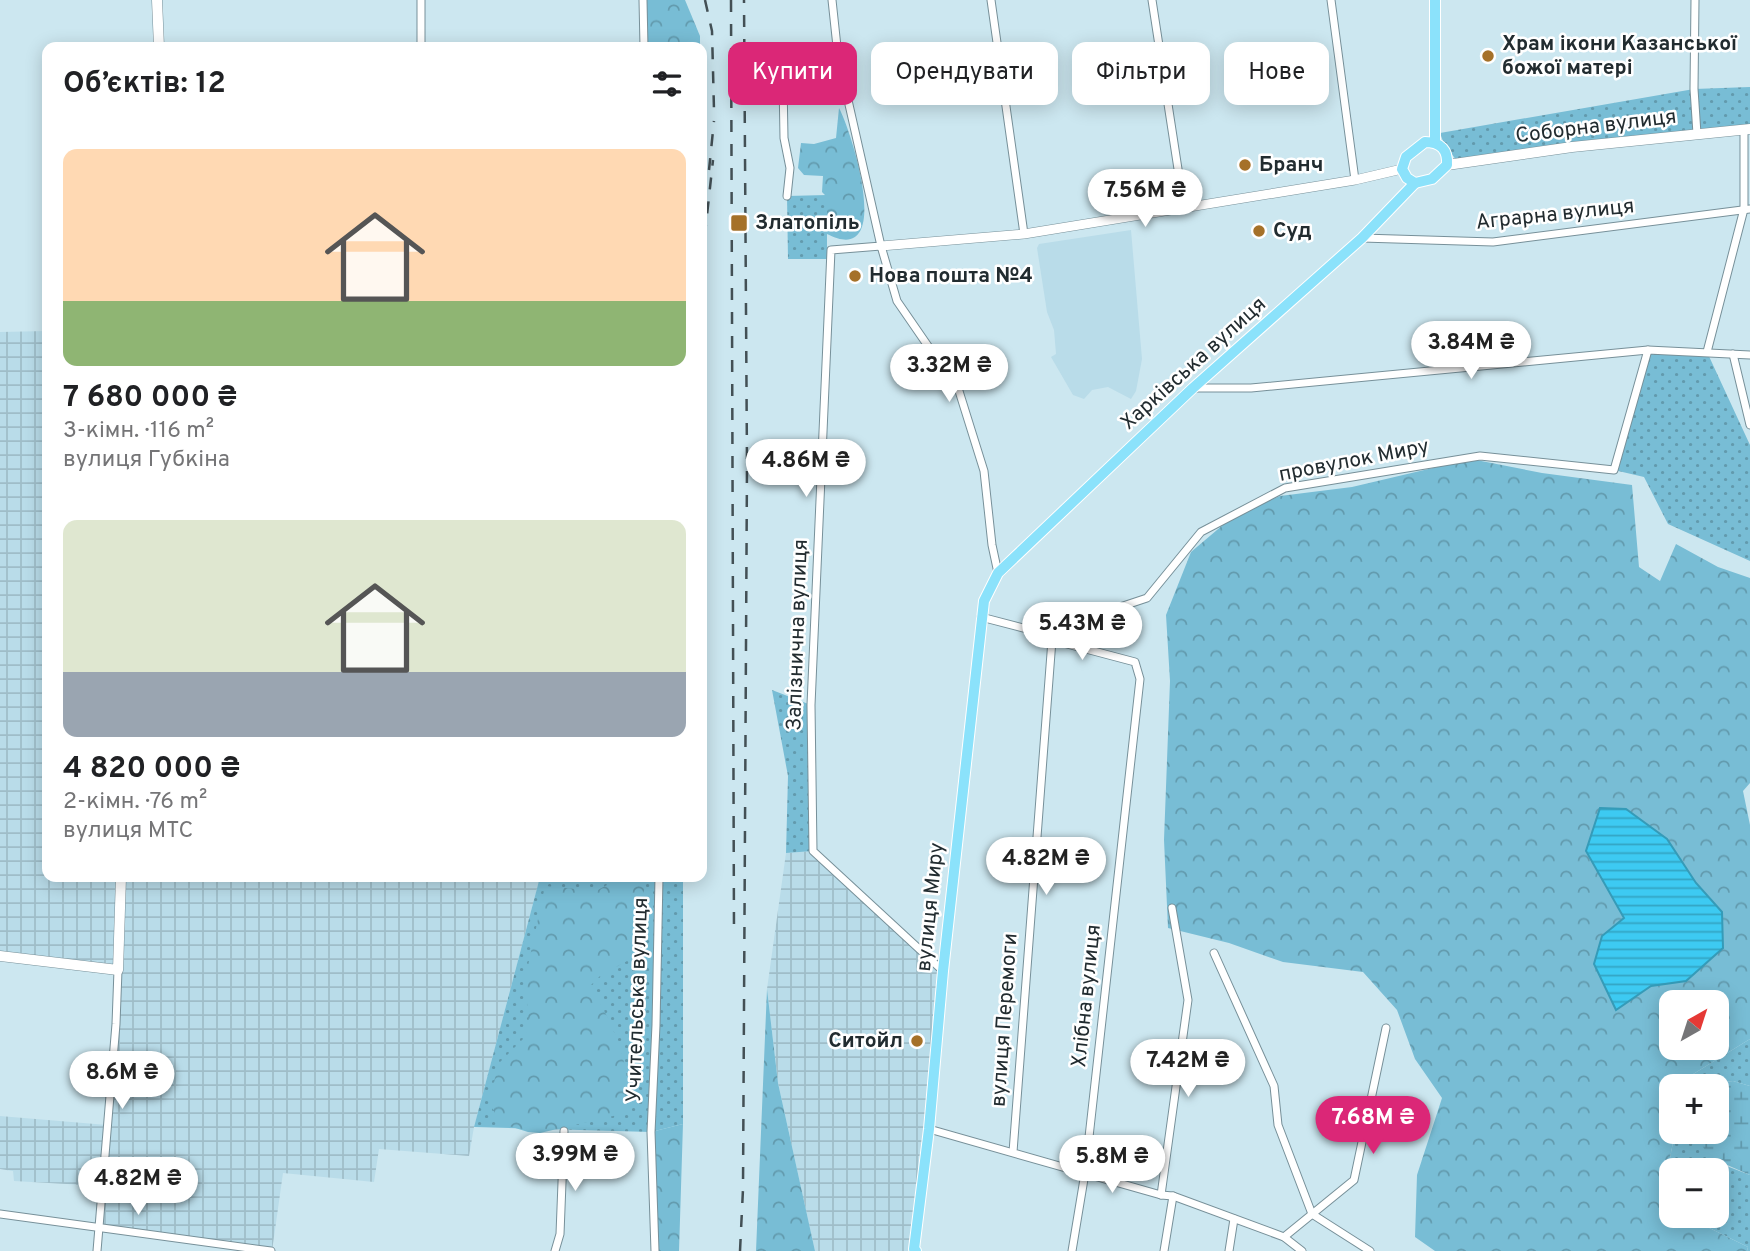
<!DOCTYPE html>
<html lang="uk">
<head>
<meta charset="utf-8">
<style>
  body { margin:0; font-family:Overpass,sans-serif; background:#f2f2f2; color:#202124; height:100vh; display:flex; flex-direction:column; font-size:26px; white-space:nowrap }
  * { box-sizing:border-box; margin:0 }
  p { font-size:23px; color:#757577 }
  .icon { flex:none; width:38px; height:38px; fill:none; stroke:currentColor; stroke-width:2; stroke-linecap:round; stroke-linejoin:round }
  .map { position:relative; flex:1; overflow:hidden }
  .drawer { position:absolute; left:42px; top:42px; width:665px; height:840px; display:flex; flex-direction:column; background:#fff; border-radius:14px; box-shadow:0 4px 18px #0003 }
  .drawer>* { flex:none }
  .banner { position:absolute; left:728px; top:42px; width:665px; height:63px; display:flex; gap:14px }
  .needle { width:46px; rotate:39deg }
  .controls { position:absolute; left:1659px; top:990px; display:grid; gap:14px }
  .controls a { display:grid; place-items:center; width:70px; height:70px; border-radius:14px; background:#fff; box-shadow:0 4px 18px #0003; font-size:35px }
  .price { position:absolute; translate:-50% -60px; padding:0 16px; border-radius:24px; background:#fff; color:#222; font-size:23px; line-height:46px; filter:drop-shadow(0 2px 4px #0008) }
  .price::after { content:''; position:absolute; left:50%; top:42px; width:21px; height:16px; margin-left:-10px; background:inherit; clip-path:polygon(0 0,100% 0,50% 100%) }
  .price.selected { background:#db2777; color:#fff }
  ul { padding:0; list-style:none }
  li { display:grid; align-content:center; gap:14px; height:371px; padding:0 21px }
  li span { display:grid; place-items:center; height:217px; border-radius:14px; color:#555 }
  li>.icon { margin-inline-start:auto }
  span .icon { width:126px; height:126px; fill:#fffc; stroke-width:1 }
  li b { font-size:30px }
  h2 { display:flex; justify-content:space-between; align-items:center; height:84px; padding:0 21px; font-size:30px }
  .pill { padding:0 24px; border-radius:14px; background:#fff; box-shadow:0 4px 18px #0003; font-size:24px; line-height:63px }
  .pill.selected { background:#db2777; color:#fff }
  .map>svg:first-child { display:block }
  .built { fill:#b9dce9 }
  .industrial { fill:url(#industrial-grid) }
  .grass { fill:url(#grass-dots) }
  .forest { fill:url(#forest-crowns); fill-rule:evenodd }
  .wetland { fill:url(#wetland-marsh) }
  .water { fill:url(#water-rules); stroke:#359bb8; stroke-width:2 }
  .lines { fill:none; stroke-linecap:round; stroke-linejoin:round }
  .minor-casing { stroke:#779099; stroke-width:9 }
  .tertiary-casing { stroke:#779099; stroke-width:10 }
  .secondary-casing { stroke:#779099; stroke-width:11 }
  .primary-casing { stroke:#fff; stroke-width:12 }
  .minor { stroke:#fff; stroke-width:7 }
  .tertiary { stroke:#fff; stroke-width:9 }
  .secondary { stroke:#fff; stroke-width:10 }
  .primary { stroke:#8be2fb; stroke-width:10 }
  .rail { stroke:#435055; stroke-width:2.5; stroke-dasharray:12 12; stroke-linecap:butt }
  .poi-dot { fill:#a57129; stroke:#fff; stroke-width:2.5 }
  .labels { text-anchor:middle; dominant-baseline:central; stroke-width:5; stroke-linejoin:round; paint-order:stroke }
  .poi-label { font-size:21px; font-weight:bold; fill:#222c30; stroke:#fff; text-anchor:start }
  .street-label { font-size:21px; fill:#222c30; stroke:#fff }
</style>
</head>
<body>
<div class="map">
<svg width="1750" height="1251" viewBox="0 0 1750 1251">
  <defs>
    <pattern id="industrial-grid" width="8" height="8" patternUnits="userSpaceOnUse" patternTransform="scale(1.75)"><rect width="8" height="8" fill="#b9dce9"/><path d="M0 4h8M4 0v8" fill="none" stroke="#9fbdc8"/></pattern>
    <pattern id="grass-dots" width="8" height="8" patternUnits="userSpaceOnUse" patternTransform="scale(1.75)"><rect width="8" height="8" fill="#78bdd5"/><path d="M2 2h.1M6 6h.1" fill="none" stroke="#629aad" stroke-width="1.8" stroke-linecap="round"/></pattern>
    <pattern id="forest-crowns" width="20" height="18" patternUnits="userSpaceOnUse" patternTransform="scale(1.75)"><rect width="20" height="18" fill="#78bdd5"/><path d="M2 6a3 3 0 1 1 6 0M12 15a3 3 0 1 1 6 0" fill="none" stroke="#629aad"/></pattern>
    <pattern id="wetland-marsh" width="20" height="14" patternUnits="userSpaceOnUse" patternTransform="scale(1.75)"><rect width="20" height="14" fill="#78bdd5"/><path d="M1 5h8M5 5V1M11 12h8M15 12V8" fill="none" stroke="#629aad"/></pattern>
    <pattern id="water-rules" width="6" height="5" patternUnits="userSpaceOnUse" patternTransform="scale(1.75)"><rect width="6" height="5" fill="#3dcaf2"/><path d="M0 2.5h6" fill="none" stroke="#33a4c4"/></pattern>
  </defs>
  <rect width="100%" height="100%" fill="#cce7f0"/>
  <path class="built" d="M 1131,230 L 1142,359 L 1136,391 L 1131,399 L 1108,387 L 1092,390 L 1084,399 L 1073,395 L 1051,357 L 1056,354 L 1054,330 L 1047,312 L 1037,248 L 1039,244 Z"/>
  <g class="industrial">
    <path d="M 47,331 L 47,877 L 540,877 L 474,1127 L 469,1156 L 379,1149 L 374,1182 L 283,1173 L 272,1251 L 98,1225 L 101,1186 L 14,1181 L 13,1171 L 0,1169 L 0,1116 L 107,1125 L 118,970 L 0,956 L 0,332 Z"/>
    <path d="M 813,851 L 943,971 L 916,1251 L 815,1251 L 778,1083 L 767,989 L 786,853 Z"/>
  </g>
  <g class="grass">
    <path d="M 1750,87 L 1750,129 L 1457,161 L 1444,144 L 1440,133 L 1694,89 Z"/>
    <path d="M 827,195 L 827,259 L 788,259 L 787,196 Z"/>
    <path d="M 1648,350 L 1707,352 L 1750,445 L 1750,561 L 1668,524 L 1644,477 L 1614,470 Z"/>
    <path d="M 772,690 L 811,705 L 813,851 L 786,853 L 788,776 Z"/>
    <path d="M 540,877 L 683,877 L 683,1124 L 651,1132 L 474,1127 Z"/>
    <path d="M 1750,1039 L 1750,1086 L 1733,1081 L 1724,1082 L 1713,1087 L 1687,1087 L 1690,1076 Z"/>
    <path d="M 1675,1132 L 1695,1132 L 1696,1135 L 1724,1165 L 1750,1175 L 1750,1251 L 1747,1251 L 1748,1247 L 1685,1216 L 1717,1216 L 1717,1171 L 1671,1171 L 1671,1203 L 1663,1194 Z"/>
  </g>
  <g class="forest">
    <path d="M 643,0 L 685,0 L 700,36 L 700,47 L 644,47 Z"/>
    <path d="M 839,108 C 852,132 895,269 827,234 L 827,197 L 822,192 L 823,176 L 804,175 L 798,168 L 801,143 L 814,144 L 836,138 Z"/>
    <path d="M 1471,459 L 1542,473 L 1632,485 L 1639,567 L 1660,581 L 1676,544 L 1718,567 L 1750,578 L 1750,783 L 1743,791 L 1750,825 L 1750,1039 L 1690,1076 L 1687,1087 L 1671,1087 L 1671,1132 L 1675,1132 L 1663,1194 L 1671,1203 L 1671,1216 L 1685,1216 L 1748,1247 L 1747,1251 L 1435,1251 L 1415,1237 L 1417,1175 L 1442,1098 L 1415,1059 L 1397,1010 L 1363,972 L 1283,962 L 1229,943 L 1168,928 L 1164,840 L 1170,681 L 1166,615 L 1191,552 L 1237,513 L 1280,496 L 1352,487 ZM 1667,839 L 1696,883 L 1722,912 L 1686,981 L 1651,986 L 1616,1010 L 1602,936 L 1624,918 L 1607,886 ZM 1671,1003 L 1717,1003 L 1717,1048 L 1671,1048 Z"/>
    <path d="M 609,877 L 645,877 L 646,884 L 637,913 L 633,952 L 627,961 L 600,976 L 590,986 C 612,1021 635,1071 626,1113 L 540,1133 L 528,1132 L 506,1125 L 497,1117 L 491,1106 L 490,1094 L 500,1062 L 525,1037 L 529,1025 L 525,980 L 545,886 L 596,891 L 607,885 Z"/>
    <path d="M 767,989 L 778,1083 L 815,1251 L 756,1251 Z"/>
    <path d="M 683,1124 L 679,1251 L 655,1251 L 651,1132 Z"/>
  </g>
  <path class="wetland" d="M 1733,1081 L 1750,1086 L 1750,1175 L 1709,1157 L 1696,1135 L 1695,1132 L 1717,1132 L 1717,1087 L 1713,1087 L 1724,1082 Z"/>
  <path class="water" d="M 1600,808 L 1626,809 L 1667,839 L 1696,883 L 1722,912 L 1723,948 L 1686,981 L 1651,986 L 1616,1010 L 1594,964 L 1602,936 L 1624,918 L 1586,851 Z"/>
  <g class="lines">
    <defs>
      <g id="minor">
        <path d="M 421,0 L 421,47"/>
        <path d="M 643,0 L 644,47"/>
        <path d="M 832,0 L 838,56 L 881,246 L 831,250 L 811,705 L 813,851 L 943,971"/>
        <path d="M 991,0 L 1024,234"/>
        <path d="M 1152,0 L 1184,208"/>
        <path d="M 1331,0 L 1355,180"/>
        <path d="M 1695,0 L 1694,89 L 1697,134"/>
        <path d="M 787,196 L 790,168 L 784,138 L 783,81 L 795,61 L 838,54"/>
        <path d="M 1362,238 L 1493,242 L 1750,209"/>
        <path d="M 881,246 L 897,301 L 959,391 L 984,471 L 992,545 L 998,573"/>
        <path d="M 1707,352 L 1744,209 L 1744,130"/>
        <path d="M 1733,354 L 1750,425"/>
        <path d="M 1194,388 L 1251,388 L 1648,350 L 1750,355"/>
        <path d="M 981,617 L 1042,633 L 1147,598 L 1201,532 L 1285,488 L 1480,456 L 1614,470 L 1648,350"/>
        <path d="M 1042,633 L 1052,640 L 1135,662 L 1140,679 L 1085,1173 L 1072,1251"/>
        <path d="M 1214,953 L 1274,1086 L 1278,1125 L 1312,1214 L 1370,1251"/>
        <path d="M 929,1129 L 1161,1195 L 1173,1196 L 1284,1237 L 1302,1251"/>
        <path d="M 1013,1152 L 1052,640"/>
        <path d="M 1161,1195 L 1188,1000 L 1172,908"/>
        <path d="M 0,1214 L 271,1251"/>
        <path d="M 1284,1237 L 1354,1180 L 1386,1028"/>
        <path d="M 97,1251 L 116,1024 L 118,970"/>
        <path d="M 555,1251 L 560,1234 L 564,1131"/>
        <path d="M 655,1251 L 651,1132 L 656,1025 L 659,877"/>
        <path d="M 1164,1251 L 1173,1196"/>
        <path d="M 1229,1251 L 1234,1219"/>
      </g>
      <path id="tertiary" d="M 881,246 L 1024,234 L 1355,180 L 1402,169"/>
      <g id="secondary">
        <path d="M 157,0 L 159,47"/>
        <path d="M 1447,165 L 1572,147 L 1750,129"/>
        <path d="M 0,956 L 118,970 L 121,877"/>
      </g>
      <g id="primary">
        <path d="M 1425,142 C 1441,142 1448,150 1447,165 L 1432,179 L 1415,183 L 1407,178 L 1402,169 L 1406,157 Z"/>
        <path d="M 1435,142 L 1435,0"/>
        <path d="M 916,1251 L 914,1249 L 929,1129 L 943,971 L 984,601 L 998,573 L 1193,388 L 1362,238 L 1415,183"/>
      </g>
    </defs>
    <use href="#minor" class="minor-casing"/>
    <use href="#tertiary" class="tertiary-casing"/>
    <use href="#secondary" class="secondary-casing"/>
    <use href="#primary" class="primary-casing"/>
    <use href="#minor" class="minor"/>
    <use href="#tertiary" class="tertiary"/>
    <use href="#secondary" class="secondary"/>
    <use href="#primary" class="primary"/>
    <g class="rail">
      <path d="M 705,0 L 712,31 L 714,110"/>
      <path d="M 731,0 L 734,934"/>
      <path d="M 709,170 L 714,121"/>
      <path d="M 702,261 L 713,160"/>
      <path d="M 740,1251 L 743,1189 L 747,465 L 744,0"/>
    </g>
  </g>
  <g class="poi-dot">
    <circle cx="1488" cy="56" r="7"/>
    <circle cx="1245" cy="165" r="7"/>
    <rect x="730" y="214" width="18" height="18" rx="3.5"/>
    <circle cx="1259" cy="231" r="7"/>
    <circle cx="855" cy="276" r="7"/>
    <circle cx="917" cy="1041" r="7"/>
  </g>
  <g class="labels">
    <g class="poi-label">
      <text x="1502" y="44">Храм ікони Казанської<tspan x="1502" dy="24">божої матері</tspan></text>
      <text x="1259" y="165">Бранч</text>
      <text x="755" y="223">Златопіль</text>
      <text x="1273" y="231">Суд</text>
      <text x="869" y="276">Нова пошта №4</text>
      <text x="903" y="1041" text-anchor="end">Ситойл</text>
    </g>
    <g class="street-label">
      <text transform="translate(1596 127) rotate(-7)">Соборна вулиця</text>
      <text transform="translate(1555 215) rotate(-6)">Аграрна вулиця</text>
      <text transform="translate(1194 364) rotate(-42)">Харківська вулиця</text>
      <text transform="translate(1354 461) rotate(-11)">провулок Миру</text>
      <text transform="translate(798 635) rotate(-88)">Залізнична вулиця</text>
      <text transform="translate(931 907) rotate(-84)">вулиця Миру</text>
      <text transform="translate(1087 996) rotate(-84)">Хлібна вулиця</text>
      <text transform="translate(638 1000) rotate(-88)">Учительська вулиця</text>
      <text transform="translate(1005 1020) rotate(-86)">вулиця Перемоги</text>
    </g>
  </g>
</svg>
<div class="controls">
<a><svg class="needle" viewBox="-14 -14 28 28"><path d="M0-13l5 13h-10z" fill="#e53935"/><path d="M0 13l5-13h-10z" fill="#757577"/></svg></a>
<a>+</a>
<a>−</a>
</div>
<b class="price" style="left:1145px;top:229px">7.56M ₴</b>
<b class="price" style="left:1471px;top:381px">3.84M ₴</b>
<b class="price" style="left:949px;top:404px">3.32M ₴</b>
<b class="price" style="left:806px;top:499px">4.86M ₴</b>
<b class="price" style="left:1082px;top:662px">5.43M ₴</b>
<b class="price" style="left:1046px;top:897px">4.82M ₴</b>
<b class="price" style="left:1188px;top:1099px">7.42M ₴</b>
<b class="price" style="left:122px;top:1111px">8.6M ₴</b>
<b class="price selected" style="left:1373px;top:1156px">7.68M ₴</b>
<b class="price" style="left:575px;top:1193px">3.99M ₴</b>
<b class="price" style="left:1112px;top:1195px">5.8M ₴</b>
<b class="price" style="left:138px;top:1217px">4.82M ₴</b>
<div class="banner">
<a class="pill selected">Купити</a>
<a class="pill">Орендувати</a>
<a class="pill">Фільтри</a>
<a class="pill">Нове</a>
</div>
<section class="drawer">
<h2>Об’єктів: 12<svg class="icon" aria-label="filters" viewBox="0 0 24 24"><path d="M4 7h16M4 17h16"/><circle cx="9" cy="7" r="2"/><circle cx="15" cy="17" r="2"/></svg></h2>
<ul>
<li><span style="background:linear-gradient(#ffd9b3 70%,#8fb573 0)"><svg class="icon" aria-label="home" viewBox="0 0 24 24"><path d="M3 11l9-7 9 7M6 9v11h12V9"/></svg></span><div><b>7 680 000 ₴</b><p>3-кімн. · 116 m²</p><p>вулиця Губкіна</p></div></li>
<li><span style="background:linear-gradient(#dfe7d0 70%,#9aa5b1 0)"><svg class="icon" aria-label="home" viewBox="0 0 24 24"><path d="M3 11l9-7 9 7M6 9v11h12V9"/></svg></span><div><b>4 820 000 ₴</b><p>2-кімн. · 76 m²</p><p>вулиця МТС</p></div></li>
</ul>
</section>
</div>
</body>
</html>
